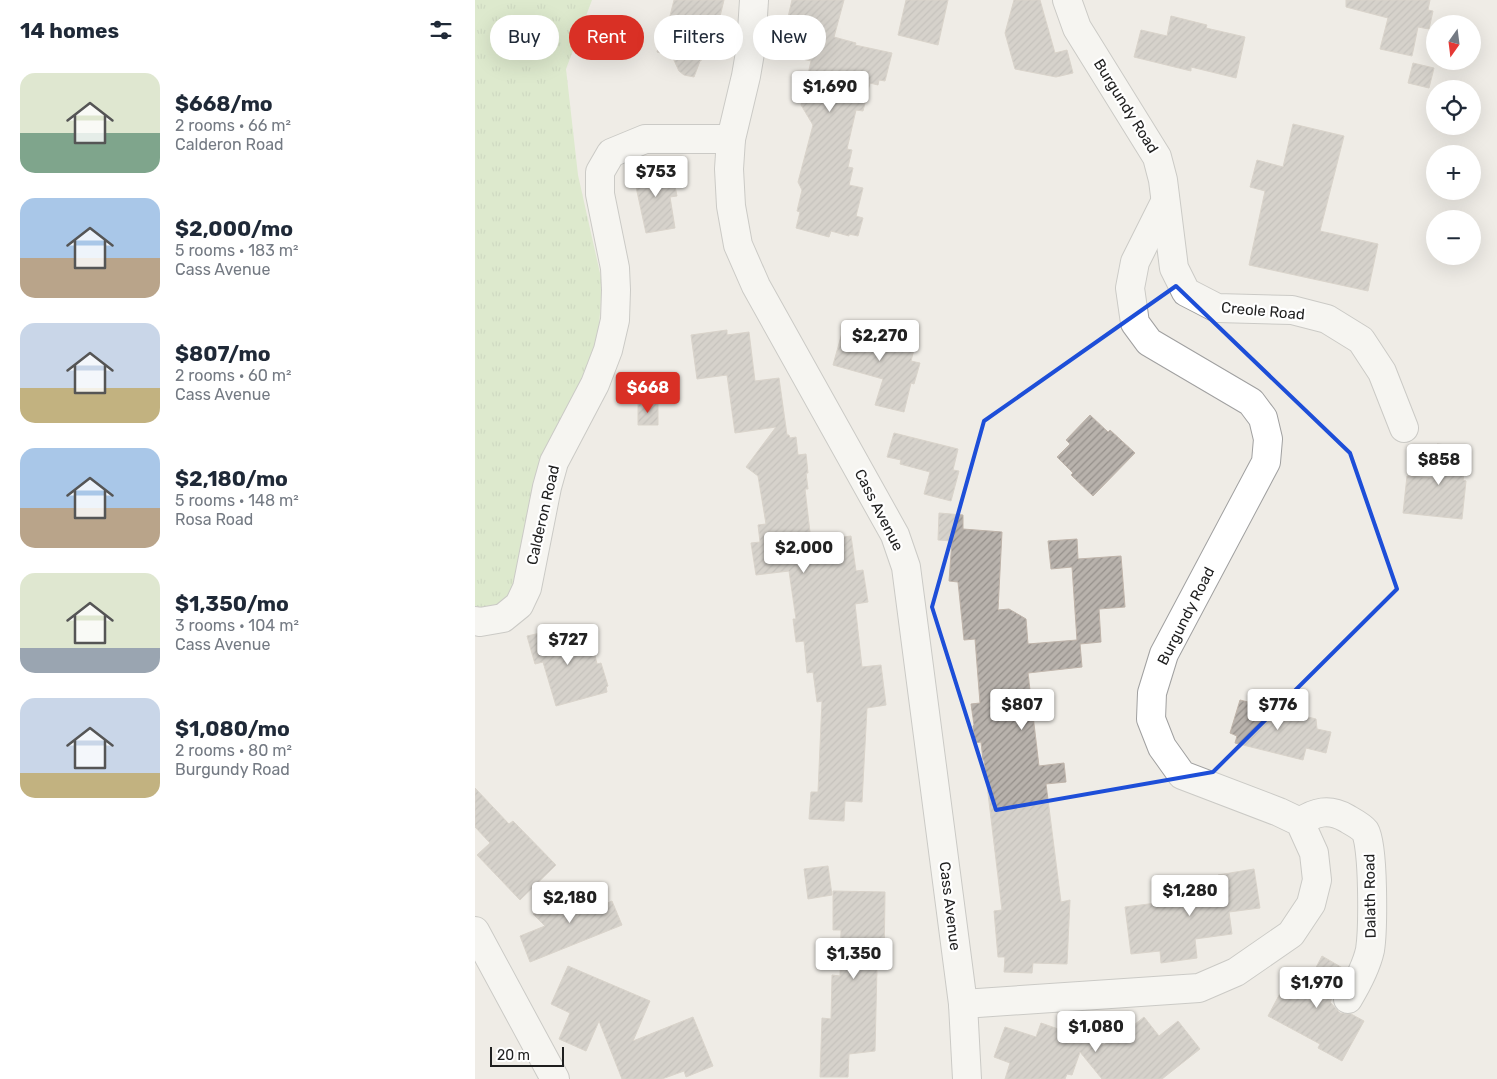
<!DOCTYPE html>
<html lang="en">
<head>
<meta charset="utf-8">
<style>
  body { margin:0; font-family:Rubik,sans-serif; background:#f6f6f7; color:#1f2937; height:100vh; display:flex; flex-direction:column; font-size:19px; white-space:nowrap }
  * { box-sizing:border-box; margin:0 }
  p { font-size:16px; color:#747a83 }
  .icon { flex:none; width:28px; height:28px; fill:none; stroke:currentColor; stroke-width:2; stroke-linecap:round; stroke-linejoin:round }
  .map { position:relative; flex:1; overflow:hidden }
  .side { display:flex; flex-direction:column; background:#fff; width:475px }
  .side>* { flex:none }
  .hud { position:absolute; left:15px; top:15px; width:475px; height:45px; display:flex; gap:10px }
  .needle { width:32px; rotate:194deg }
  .controls { position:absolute; left:951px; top:15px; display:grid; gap:10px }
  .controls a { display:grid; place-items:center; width:55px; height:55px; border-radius:50%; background:#fff; box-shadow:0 5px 20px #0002; font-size:25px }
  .scale { position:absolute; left:15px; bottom:12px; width:74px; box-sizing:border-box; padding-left:5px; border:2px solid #1f1f1f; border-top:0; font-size:14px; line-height:18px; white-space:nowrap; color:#1f1f1f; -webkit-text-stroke:4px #fff; paint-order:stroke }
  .price { position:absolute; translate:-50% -42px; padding:0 11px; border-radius:5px; background:#fff; color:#222; font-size:16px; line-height:32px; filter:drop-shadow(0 1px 2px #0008) }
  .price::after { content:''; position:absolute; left:50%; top:30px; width:15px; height:11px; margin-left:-8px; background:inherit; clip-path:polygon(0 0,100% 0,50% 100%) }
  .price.selected { background:#d93025; color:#fff }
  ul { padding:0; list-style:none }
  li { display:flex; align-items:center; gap:15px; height:125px; padding:0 20px }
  li span { display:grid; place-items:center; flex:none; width:140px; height:100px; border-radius:15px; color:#555 }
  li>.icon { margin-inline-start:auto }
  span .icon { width:60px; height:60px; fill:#fffc; stroke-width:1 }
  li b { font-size:21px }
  h2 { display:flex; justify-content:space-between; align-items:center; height:60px; padding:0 20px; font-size:21px }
  .chip { padding:0 18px; border-radius:22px; background:#fff; box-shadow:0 5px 20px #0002; font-size:18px; line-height:45px }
  .chip.selected { background:#d93025; color:#fff }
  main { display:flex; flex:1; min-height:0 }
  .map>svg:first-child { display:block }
  .grass { fill:url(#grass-tufts) }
  .building { fill:url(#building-hatch); stroke:#bfb4aa }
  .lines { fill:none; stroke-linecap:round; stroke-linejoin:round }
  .minor-casing { stroke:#a0a0a0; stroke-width:30 }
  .minor { stroke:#fff; stroke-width:28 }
  .marked { fill:none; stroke:#1d4ed8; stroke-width:4; stroke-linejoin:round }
  .labels { text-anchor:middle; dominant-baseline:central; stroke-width:4.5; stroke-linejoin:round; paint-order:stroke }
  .street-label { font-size:15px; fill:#1f1f1f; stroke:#fff }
</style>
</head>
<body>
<main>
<section class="side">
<h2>14 homes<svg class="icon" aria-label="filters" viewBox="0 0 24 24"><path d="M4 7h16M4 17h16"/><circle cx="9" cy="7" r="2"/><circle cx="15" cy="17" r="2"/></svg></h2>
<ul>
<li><span style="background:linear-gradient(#dfe7d0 60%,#7fa58c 0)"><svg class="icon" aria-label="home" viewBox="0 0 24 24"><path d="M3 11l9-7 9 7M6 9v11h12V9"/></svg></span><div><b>$668/mo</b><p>2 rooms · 66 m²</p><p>Calderon Road</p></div></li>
<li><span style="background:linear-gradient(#a9c7e8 60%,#b9a48a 0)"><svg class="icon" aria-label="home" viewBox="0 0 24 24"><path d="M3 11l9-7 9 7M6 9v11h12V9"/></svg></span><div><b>$2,000/mo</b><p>5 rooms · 183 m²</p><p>Cass Avenue</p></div></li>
<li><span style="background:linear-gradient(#c9d6e8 65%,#c2b280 0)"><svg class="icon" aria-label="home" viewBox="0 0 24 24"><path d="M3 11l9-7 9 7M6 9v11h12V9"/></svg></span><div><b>$807/mo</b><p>2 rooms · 60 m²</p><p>Cass Avenue</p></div></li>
<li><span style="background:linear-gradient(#a9c7e8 60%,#b9a48a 0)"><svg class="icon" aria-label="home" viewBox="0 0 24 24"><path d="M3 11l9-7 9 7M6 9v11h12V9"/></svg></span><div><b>$2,180/mo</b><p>5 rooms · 148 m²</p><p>Rosa Road</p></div></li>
<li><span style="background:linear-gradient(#dfe7d0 75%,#9aa5b1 0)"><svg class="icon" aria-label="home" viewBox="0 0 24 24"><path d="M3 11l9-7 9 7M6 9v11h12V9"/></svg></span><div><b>$1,350/mo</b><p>3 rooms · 104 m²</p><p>Cass Avenue</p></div></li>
<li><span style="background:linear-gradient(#c9d6e8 75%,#c2b280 0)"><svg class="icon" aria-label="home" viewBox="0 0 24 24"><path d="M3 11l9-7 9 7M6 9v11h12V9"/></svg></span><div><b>$1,080/mo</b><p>2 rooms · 80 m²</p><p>Burgundy Road</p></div></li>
</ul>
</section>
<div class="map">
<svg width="1022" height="1079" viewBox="0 0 1022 1079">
  <defs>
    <pattern id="grass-tufts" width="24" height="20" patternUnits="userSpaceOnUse" patternTransform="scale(1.25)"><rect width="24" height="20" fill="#c7e4b0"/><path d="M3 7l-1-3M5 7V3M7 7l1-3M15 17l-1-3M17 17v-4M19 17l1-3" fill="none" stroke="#aac397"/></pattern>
    <pattern id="building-hatch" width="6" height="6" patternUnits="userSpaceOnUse" patternTransform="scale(1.25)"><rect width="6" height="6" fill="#b8b2ac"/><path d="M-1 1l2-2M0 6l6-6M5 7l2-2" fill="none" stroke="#95908b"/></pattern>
  </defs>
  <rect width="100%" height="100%" fill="#efece6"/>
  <path class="grass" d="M 0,0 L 117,0 L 91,69 L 103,175 L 127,282 L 123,343 L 41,596 L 14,611 L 0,608 Z"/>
  <g class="building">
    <path d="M 199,0 L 249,0 L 240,37 L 245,46 L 242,47 L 244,49 L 225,61 L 219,77 L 209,75 L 204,71 L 197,56 L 182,52 L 189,28 L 192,28 Z"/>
    <path d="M 317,0 L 369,0 L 359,37 L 381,43 L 380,45 L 417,53 L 410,81 L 404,80 L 403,85 L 395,83 L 388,111 L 381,110 L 372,149 L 377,150 L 373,167 L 378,168 L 374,185 L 388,188 L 381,216 L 388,218 L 383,236 L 374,234 L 374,236 L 356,231 L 354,237 L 321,228 L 325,212 L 322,211 L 327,190 L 323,182 L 338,125 L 326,105 L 336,61 L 310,55 L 311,52 L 305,51 Z"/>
    <path d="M 431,0 L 473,0 L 463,45 L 423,35 Z"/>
    <path d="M 539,0 L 565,0 L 580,53 L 592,50 L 598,73 L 581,77 L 540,69 L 530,33 Z"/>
    <path d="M 871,0 L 955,0 L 953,10 L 958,11 L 954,29 L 943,27 L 937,56 L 905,49 L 913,18 L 871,7 Z"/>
    <path d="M 696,16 L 732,25 L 731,28 L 770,37 L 761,78 L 716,67 L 716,71 L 659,57 L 666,30 L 692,36 Z"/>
    <path d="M 938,63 L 959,68 L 954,88 L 933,83 Z"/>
    <path d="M 818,124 L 869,136 L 845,231 L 903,244 L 893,291 L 774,265 L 790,191 L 775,187 L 782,160 L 808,167 Z"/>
    <path d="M 196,166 L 202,196 L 195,197 L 200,228 L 171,233 L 158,173 Z"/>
    <path d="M 370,322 L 441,342 L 436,361 L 445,363 L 439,384 L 436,383 L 429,412 L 400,405 L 408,379 L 358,365 Z"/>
    <path d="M 252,330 L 252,335 L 274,332 L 280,381 L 304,378 L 312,435 L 314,435 L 315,438 L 321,437 L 323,455 L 331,454 L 333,473 L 331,473 L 333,489 L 330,489 L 336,541 L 376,536 L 381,571 L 388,570 L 393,602 L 380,604 L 387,667 L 406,665 L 411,705 L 392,708 L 387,802 L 370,801 L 369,821 L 334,819 L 336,792 L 343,792 L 347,701 L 342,702 L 338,672 L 332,673 L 329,641 L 321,642 L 318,619 L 321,619 L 314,571 L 281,575 L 276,543 L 285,542 L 283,525 L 291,524 L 283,476 L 271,467 L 301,427 L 260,433 L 252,375 L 222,379 L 216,335 Z"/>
    <path d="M 163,402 L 183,403 L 183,425 L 163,425 Z"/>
    <path d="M 615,415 L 633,432 L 635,430 L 660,453 L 618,496 L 596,475 L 598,473 L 582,457 L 595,444 L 591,440 Z"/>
    <path d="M 419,433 L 483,449 L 478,470 L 484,471 L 476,501 L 449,494 L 455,472 L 425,464 L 426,460 L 412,457 Z"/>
    <path d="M 962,444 L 992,447 L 988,480 L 991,481 L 987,519 L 928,513 L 932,476 L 959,478 Z"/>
    <path d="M 464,513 L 488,515 L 488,529 L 527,532 L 523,610 L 534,609 L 551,619 L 553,644 L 602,640 L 597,567 L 576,569 L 573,541 L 602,539 L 603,559 L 646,556 L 650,607 L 624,609 L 626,642 L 605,644 L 607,667 L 553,673 L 564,766 L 589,763 L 591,782 L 571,784 L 586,902 L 595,900 L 592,964 L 558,963 L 557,973 L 529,972 L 530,957 L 523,957 L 519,911 L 527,910 L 509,760 L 508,760 L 506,742 L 500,743 L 498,726 L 499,725 L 496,704 L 505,703 L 500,639 L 489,640 L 483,582 L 474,581 L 477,541 L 463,540 Z"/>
    <path d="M 97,626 L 102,646 L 117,642 L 122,664 L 126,663 L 133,686 L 131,687 L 132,692 L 81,706 L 68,662 L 60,664 L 52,636 Z"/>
    <path d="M 765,700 L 841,719 L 842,729 L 856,732 L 851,753 L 831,748 L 828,760 L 760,743 L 762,736 L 755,733 Z"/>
    <path d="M 0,788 L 34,824 L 38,821 L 81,865 L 45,900 L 2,855 L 15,843 L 0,827 Z"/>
    <path d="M 353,866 L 357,895 L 333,899 L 329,869 Z"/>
    <path d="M 779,869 L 785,908 L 754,912 L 757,934 L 720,939 L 722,958 L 686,963 L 685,951 L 656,954 L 650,907 L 697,901 L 696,892 L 732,888 L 731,886 L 744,884 L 743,875 Z"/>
    <path d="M 122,888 L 128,905 L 137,901 L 147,925 L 55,962 L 45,936 L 70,926 L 58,914 Z"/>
    <path d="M 358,891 L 410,892 L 409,968 L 402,968 L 400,1051 L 374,1054 L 373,1077 L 345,1077 L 347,1018 L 356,1019 L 357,975 L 365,976 L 366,930 L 358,930 Z"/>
    <path d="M 847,956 L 871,970 L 855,1002 L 865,1013 L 876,1014 L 889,1021 L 867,1061 L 843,1048 L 845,1044 L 793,1016 L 818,969 L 836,977 Z"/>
    <path d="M 93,966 L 175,1001 L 158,1041 L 218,1017 L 238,1066 L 211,1077 L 209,1071 L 187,1079 L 147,1079 L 124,1021 L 111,1051 L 84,1039 L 95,1013 L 76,1004 Z"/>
    <path d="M 669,1017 L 684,1036 L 703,1021 L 725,1049 L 687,1079 L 627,1079 L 605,1052 L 597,1075 L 592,1074 L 590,1079 L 530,1079 L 535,1063 L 519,1057 L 530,1027 L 561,1037 L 566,1023 L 629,1045 L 643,1035 L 644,1037 Z"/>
  </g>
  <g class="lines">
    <defs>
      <g id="minor">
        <path d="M 279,0 L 276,47 L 271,76 L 256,139 L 254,169 L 256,206 L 263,245 L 281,286 L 420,535 L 431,567 L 488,1004 L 492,1079"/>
        <path d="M 592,0 L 602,28 L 682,157 L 688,180 L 699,268 L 711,292 L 742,308 L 817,310 L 852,319 L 886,340 L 907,372 L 929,428"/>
        <path d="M 0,621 L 5,622 L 28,618 L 44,605 L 52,588 L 72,487 L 79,462 L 120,384 L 133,350 L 140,320 L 141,290 L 140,268 L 125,194 L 125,172 L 136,153 L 170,139 L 256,139"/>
        <path d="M 825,822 C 840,812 854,808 871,818 C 876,821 886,826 890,831 C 899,846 898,931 895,950 C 891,968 882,984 873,999"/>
        <path d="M 0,931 L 80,1079"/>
        <path d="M 488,1004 L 724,988 L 761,972 L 816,934 L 836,904 L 842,880 L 839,853 L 825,822 L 804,812 L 707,775 L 687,747 L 676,719 L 677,693 L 689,654 L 791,462 L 793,439 L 788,418 L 776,402 L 674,342 L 660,323 L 655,288 L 660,262 L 690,202"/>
      </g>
    </defs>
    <use href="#minor" class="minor-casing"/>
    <use href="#minor" class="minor"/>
  </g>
  <path d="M0 0H1022V1079H0ZM 701,286 L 875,453 L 922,589 L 738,772 L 521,810 L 457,607 L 509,421 Z" fill="#efece6" fill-opacity=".55" fill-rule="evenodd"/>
  <path class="marked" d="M 701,286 L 875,453 L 922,589 L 738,772 L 521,810 L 457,607 L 509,421 Z"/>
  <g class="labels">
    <g class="street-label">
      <text transform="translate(651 106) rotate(58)">Burgundy Road</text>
      <text transform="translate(788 311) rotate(5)">Creole Road</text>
      <text transform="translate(404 510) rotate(63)">Cass Avenue</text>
      <text transform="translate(68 515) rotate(-77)">Calderon Road</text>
      <text transform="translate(711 616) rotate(-63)">Burgundy Road</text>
      <text transform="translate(895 896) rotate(-91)">Dalath Road</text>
      <text transform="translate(475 906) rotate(83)">Cass Avenue</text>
    </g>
  </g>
</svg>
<div class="controls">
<a><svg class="needle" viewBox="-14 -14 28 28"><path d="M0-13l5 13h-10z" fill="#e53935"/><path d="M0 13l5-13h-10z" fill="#747a83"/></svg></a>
<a><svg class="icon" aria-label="locate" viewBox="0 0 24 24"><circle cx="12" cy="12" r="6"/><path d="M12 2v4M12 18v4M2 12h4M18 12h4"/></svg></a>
<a>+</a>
<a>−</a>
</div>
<div class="scale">20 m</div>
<b class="price" style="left:355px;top:113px">$1,690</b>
<b class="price" style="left:181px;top:198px">$753</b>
<b class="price" style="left:405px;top:362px">$2,270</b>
<b class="price selected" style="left:173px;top:414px">$668</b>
<b class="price" style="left:964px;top:486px">$858</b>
<b class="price" style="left:329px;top:574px">$2,000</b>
<b class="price" style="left:93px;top:666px">$727</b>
<b class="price" style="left:547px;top:731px">$807</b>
<b class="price" style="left:803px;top:731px">$776</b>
<b class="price" style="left:715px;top:917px">$1,280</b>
<b class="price" style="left:95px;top:924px">$2,180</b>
<b class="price" style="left:379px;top:980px">$1,350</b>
<b class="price" style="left:842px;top:1009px">$1,970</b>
<b class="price" style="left:621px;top:1053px">$1,080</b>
<div class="hud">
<a class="chip">Buy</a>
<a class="chip selected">Rent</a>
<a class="chip">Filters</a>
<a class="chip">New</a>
</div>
</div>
</main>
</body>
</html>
